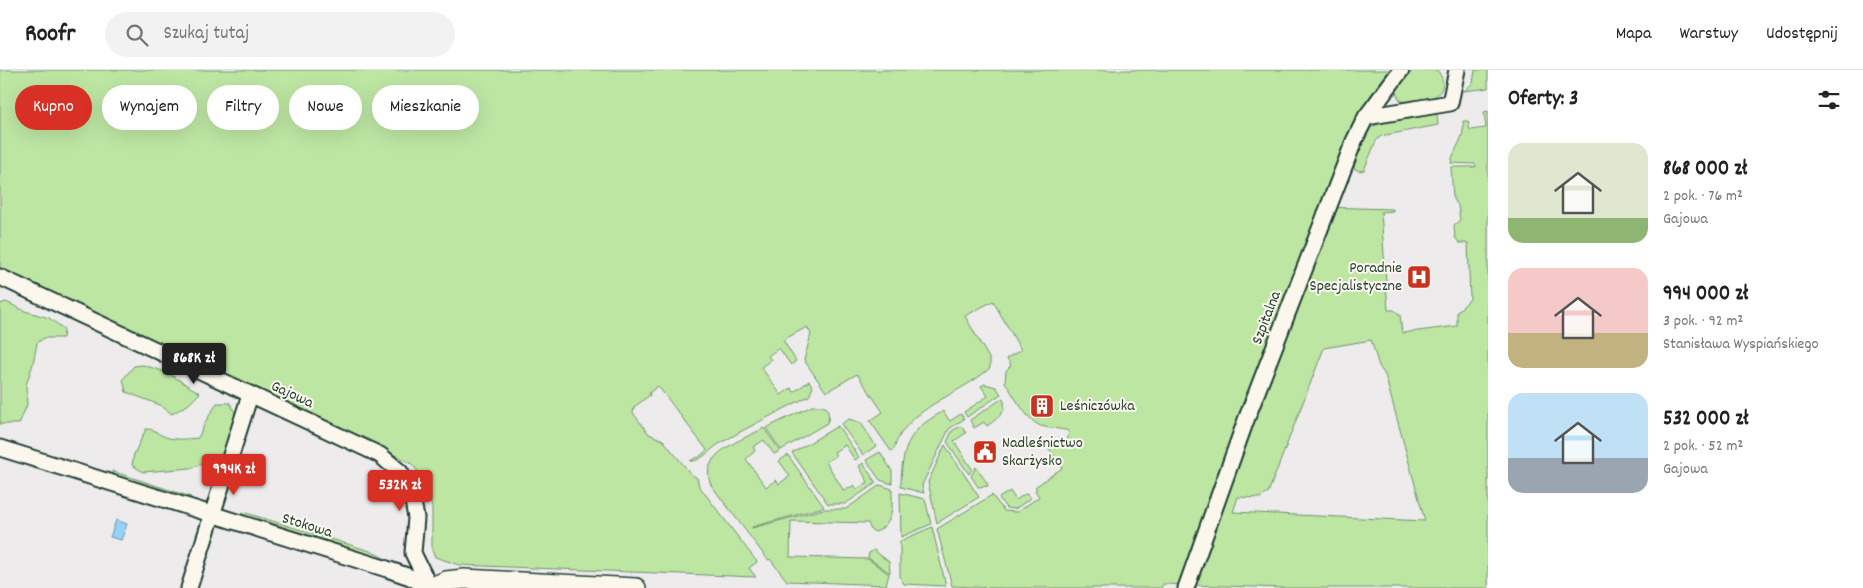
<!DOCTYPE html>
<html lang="pl">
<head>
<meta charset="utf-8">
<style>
  body { margin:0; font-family:Dekko,sans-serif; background:#f2f2f2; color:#222; height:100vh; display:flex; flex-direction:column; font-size:19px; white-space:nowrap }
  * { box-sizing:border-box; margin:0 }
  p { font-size:16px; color:#767676 }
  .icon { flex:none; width:28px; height:28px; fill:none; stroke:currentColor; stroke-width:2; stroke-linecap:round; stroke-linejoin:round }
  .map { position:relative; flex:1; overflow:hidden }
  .sheet { display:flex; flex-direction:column; background:#fff; width:375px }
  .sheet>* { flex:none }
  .banner { position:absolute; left:15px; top:15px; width:475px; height:45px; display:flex; gap:10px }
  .price { position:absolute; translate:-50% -42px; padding:0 11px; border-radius:5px; background:#d93025; color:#fff; font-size:16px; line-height:32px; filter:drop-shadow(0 1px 2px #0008) }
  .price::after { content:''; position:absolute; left:50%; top:30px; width:15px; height:11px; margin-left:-8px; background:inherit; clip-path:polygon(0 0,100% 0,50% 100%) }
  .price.on { background:#222; color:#fff }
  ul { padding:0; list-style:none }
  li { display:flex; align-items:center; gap:15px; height:125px; padding:0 20px }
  li span { display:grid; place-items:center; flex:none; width:140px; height:100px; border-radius:15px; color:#555 }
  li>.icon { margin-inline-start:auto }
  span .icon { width:60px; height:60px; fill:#fffc; stroke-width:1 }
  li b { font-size:21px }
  h2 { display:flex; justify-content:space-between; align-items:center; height:60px; padding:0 20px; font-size:21px }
  .chip { padding:0 18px; border-radius:22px; background:#fff; box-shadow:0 5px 20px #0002; font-size:18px; line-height:45px }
  .chip.on { background:#d93025; color:#fff }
  header { display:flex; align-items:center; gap:30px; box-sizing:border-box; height:70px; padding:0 25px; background:#fff; border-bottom:1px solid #e0e0e0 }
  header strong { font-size:24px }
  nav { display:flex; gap:28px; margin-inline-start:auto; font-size:18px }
  .search { width:350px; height:45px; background:#f2f2f2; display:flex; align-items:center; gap:12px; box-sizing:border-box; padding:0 18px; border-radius:28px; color:#767676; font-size:19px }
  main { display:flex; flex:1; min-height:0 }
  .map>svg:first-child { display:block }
  .green { fill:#bde6a3; stroke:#6e926c; fill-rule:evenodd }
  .water { fill:#96d2f7; stroke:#6696a9 }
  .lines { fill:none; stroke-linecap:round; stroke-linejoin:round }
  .minor-casing { stroke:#1f3d34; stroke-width:19 }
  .tertiary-casing { stroke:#1f3d34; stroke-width:22 }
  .minor { stroke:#fbf7ec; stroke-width:15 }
  .tertiary { stroke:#fbf7ec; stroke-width:19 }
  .labels { text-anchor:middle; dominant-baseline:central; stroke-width:4; stroke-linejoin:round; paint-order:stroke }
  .poi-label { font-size:16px; fill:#1f3d34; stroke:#fbf7ec; text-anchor:start }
  .street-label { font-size:16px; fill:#1f3d34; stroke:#fbf7ec }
</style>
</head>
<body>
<header>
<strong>Roofr</strong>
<div class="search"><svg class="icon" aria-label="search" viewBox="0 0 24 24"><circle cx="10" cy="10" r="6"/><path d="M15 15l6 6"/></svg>Szukaj tutaj</div>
<nav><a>Mapa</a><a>Warstwy</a><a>Udostępnij</a></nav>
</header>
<main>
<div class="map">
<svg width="1488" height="518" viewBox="0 0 1488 518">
  <rect width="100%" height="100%" fill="#edebec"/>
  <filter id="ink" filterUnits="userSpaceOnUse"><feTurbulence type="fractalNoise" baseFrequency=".02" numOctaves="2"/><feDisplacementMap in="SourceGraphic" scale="10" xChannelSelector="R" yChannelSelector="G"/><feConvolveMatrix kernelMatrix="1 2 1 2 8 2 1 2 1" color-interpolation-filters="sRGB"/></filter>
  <g filter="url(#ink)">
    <g class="green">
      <path d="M 0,0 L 1390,0 C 1355,40 1339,88 1320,137 L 1393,139 L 1393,141 L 1381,142 L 1388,240 L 1394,240 L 1400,245 L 1402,263 L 1457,256 L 1457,242 L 1470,229 L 1468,173 L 1459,173 L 1455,167 L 1454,155 L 1460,150 L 1458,135 L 1453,129 L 1451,97 L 1476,97 L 1475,94 L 1451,93 C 1454,77 1466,68 1463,51 L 1468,51 L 1470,60 L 1486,58 L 1484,42 L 1488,41 L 1488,518 L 1285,518 L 1163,514 L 1161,518 L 994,518 L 952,516 L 937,459 L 992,425 L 1004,441 L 1017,442 L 1039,427 L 1035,420 L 1037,419 L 1035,417 L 1062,398 L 1046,374 L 1051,371 L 1067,372 L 1069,361 C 1060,358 1050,359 1041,356 C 1027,351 1013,324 1005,312 L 1006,301 L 1011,295 L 1007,288 L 1021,280 L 993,231 L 965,246 L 990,290 L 990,298 C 960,325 905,338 894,379 L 891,381 L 870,351 L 883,342 L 857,304 L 826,322 L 804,290 L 811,264 L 807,257 L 783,270 L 796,291 L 791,295 L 779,278 L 768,286 L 771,290 L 761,297 L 781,325 L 791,318 L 794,322 L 809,311 L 813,317 L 809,326 C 778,342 748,357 719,374 C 709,380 701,392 690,391 L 697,387 L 698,388 L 707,380 L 658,316 L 649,323 L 650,325 L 634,337 L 633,343 L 649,364 L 663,370 L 691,404 L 697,408 L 699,416 L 757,492 L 749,498 L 756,507 L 459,495 L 435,487 L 432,480 L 432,438 L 425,411 L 412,394 L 374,374 L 0,205 ZM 1371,270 L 1379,296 L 1385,305 L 1425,451 L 1233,442 L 1238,427 L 1260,428 L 1268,423 L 1324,278 Z"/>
      <path d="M 1414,0 L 1437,0 C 1457,25 1419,38 1400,30 L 1396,23 L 1401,13 Z"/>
      <path d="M 1475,0 L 1488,0 L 1488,18 L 1464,21 L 1473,13 Z"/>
      <path d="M 1435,43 L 1437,45 L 1438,55 L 1381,66 L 1376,71 L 1364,100 L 1359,101 L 1354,98 L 1355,91 L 1370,58 L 1379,54 Z"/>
      <path d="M 6,232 L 25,241 L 49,248 L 64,259 L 63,268 L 44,268 L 37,273 L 33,294 L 26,315 L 27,335 L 19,354 L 0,354 L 0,234 Z"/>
      <path d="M 143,295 L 166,302 L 200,323 L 189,334 L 172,344 L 160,335 L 126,322 L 123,309 L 134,296 Z"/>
      <path d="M 985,314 L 996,317 L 1001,324 L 967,347 L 964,342 L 988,326 L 981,316 Z"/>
      <path d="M 1003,328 C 1008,342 998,348 987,356 L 984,352 L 974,358 L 970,350 Z"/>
      <path d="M 217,333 L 230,333 L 236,345 L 227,381 L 211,391 L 191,398 L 143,402 L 132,395 L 134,384 L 146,359 C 153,359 155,361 161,365 C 172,371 187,369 198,368 L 206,351 Z"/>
      <path d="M 812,336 L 822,336 L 827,338 L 829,347 L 827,353 L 781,380 L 766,358 Z"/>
      <path d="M 943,341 L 950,351 L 961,344 L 964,349 L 949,359 L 922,415 L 924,423 L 901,417 C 901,399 903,374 917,360 C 924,352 934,347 943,341 Z"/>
      <path d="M 849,349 L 861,353 L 876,376 L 863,385 L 841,354 Z"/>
      <path d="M 838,356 L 859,387 L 855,390 L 845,375 L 834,382 L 836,386 L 826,392 L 844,421 L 854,415 L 857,419 L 868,412 L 859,396 L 863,393 L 876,413 L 845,434 L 828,434 L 792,383 Z"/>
      <path d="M 961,356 L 966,363 L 954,371 L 972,399 L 969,404 L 947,372 L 952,361 Z"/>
      <path d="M 764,358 L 780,381 L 774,384 L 764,370 L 753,377 L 755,381 L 746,389 L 766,417 L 776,410 L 779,414 L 790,406 L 779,391 L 788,385 L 824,437 L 752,457 L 752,458 L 824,439 L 846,439 L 880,415 L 892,419 C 892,438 895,451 876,462 L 871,460 L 868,453 L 791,451 L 790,487 L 868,489 L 889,504 L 886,515 L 787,511 L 770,489 L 768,490 L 711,415 C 697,383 743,370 764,358 Z"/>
      <path d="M 945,375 L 979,427 L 937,453 L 928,412 Z"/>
      <path d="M 880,382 L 892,401 L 892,414 L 880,410 L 866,390 Z"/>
      <path d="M 976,397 L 987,413 L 988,416 L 978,417 L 971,406 Z"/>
      <path d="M 112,401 L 191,427 L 190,430 L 113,406 Z"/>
      <path d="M 1010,421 L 1016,430 L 1025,424 L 1028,425 L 1031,428 L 1015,439 L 1006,438 L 999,428 Z"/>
      <path d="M 900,423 L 925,429 L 931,454 L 901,467 Z"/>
      <path d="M 243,442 L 370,481 L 390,491 L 241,446 Z"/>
      <path d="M 932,457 L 946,516 L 904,514 L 900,507 L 900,471 Z"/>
      <path d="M 874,480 L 889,492 L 890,503 L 868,488 L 869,483 Z"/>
    </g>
    <path class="water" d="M 116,450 L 127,454 L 121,470 L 110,467 Z"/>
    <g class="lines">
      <defs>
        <g id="minor">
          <path d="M 1366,47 L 1450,33 L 1457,0"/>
          <path d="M 0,207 L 380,385 L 400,402 L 412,425 L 416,448 L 413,483 L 430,518"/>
          <path d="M 0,378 L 387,499 L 410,507 L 430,518"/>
          <path d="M 189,518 L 250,325"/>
          <path d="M 1186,518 L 1246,350 L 1354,71 L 1366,47 L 1401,0"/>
        </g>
        <path id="tertiary" d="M 430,518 L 446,511 L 464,509 L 636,518"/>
      </defs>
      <use href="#minor" class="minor-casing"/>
      <use href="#tertiary" class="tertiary-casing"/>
      <use href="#minor" class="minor"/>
      <use href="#tertiary" class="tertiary"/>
    </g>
  </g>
  <defs>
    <symbol id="hospital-square" viewBox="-11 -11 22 22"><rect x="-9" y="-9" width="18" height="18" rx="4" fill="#c8321e" stroke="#fbf7ec"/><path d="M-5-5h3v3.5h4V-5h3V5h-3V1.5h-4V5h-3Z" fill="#fff"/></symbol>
    <symbol id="building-square" viewBox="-11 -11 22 22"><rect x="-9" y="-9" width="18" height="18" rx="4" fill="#c8321e" stroke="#fbf7ec"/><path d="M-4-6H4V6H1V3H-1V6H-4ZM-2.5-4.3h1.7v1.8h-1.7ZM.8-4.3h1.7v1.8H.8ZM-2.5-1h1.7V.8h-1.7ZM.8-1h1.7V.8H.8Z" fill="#fff"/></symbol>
    <symbol id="civic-square" viewBox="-11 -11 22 22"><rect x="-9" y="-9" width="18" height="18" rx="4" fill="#c8321e" stroke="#fbf7ec"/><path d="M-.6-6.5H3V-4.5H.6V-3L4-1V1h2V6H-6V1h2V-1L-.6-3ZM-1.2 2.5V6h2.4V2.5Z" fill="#fff"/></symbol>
  </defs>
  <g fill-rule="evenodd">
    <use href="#hospital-square" x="1405" y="193" width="28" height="28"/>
    <use href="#building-square" x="1028" y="322" width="28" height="28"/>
    <use href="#civic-square" x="971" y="368" width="28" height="28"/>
  </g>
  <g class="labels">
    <g class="poi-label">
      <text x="1402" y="198" text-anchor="end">Poradnie<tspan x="1402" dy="18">Specjalistyczne</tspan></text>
      <text x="1060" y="336">Leśniczówka</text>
      <text x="1002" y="373">Nadleśnictwo<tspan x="1002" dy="18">Skarżysko</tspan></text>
    </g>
    <g class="street-label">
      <text transform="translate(1267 248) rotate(-69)">Szpitalna</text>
      <text transform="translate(292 325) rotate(25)">Gajowa</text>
      <text transform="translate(307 456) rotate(17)">Stokowa</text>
    </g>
  </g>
</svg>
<b class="price on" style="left:194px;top:315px">868K zł</b>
<b class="price" style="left:234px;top:426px">994K zł</b>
<b class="price" style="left:400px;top:442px">532K zł</b>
<div class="banner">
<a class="chip on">Kupno</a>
<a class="chip">Wynajem</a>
<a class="chip">Filtry</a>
<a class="chip">Nowe</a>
<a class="chip">Mieszkanie</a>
</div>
</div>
<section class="sheet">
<h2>Oferty: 3<svg class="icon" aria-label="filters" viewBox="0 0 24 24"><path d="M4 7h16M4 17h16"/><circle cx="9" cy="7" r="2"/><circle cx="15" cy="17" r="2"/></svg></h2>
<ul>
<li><span style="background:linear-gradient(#dfe7d0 75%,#8fb573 0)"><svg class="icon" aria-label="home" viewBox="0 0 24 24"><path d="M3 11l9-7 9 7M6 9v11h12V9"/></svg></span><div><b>868 000 zł</b><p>2 pok. · 76 m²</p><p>Gajowa</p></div></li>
<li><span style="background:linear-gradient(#f6c9c9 65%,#c2b280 0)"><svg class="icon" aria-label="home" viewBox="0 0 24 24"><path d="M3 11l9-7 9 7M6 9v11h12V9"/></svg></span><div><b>994 000 zł</b><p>3 pok. · 92 m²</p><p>Stanisława Wyspiańskiego</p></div></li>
<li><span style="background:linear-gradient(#bfe0f5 65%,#9aa5b1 0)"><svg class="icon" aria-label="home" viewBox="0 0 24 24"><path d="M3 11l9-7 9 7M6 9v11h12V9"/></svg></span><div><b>532 000 zł</b><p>2 pok. · 52 m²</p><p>Gajowa</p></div></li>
</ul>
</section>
</main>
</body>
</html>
